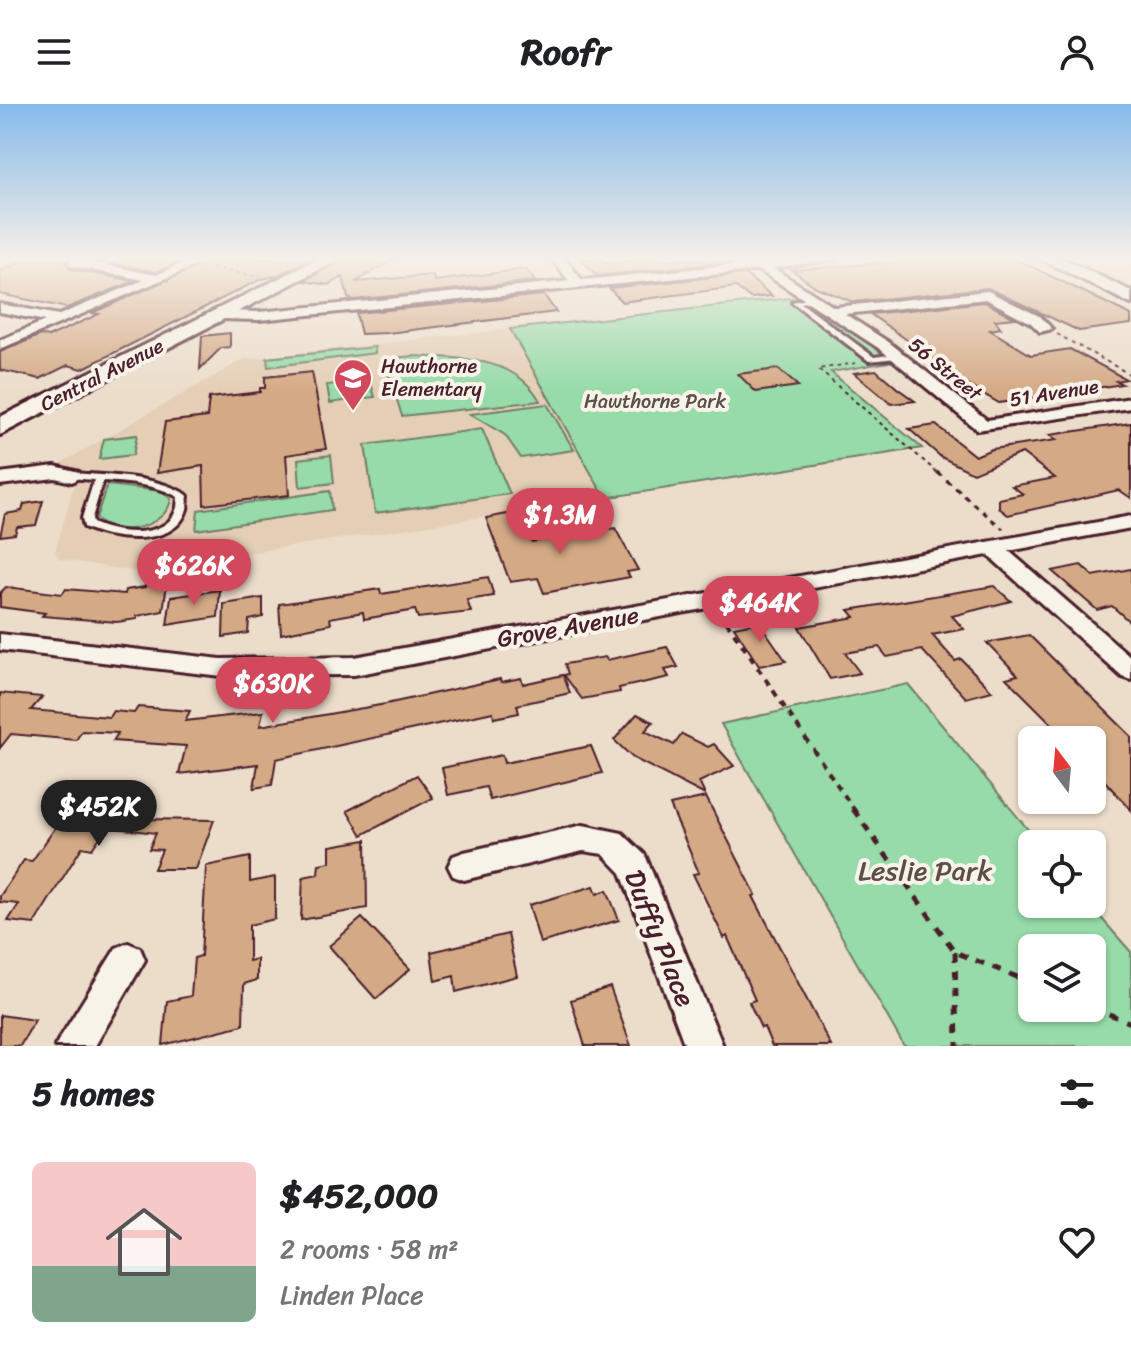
<!DOCTYPE html>
<html lang="en">
<head>
<meta charset="utf-8">
<style>
  body { margin:0; font-family:Sriracha,sans-serif; background:#f2f2f2; color:#202124; height:100vh; display:flex; flex-direction:column; font-size:30px; white-space:nowrap }
  * { box-sizing:border-box; margin:0 }
  p { font-size:26px; color:#757577 }
  .icon { flex:none; width:44px; height:44px; fill:none; stroke:currentColor; stroke-width:2; stroke-linecap:round; stroke-linejoin:round }
  .map { position:relative; height:942px; overflow:hidden }
  .sheet { display:flex; flex-direction:column; background:#fff; flex:1 }
  .sheet>* { flex:none }
  .needle { width:52px; rotate:344deg }
  .fabs { position:absolute; left:1018px; top:622px; display:grid; gap:16px }
  .fabs a { display:grid; place-items:center; width:88px; height:88px; border-radius:12px; background:#fff; box-shadow:0 2px 6px #0004; font-size:40px }
  .price { position:absolute; translate:-50% -68px; padding:0 18px; border-radius:28px; background:#d1495b; color:#fff; font-size:26px; line-height:52px; filter:drop-shadow(0 2px 4px #0008) }
  .price::after { content:''; position:absolute; left:50%; top:48px; width:24px; height:18px; margin-left:-12px; background:inherit; clip-path:polygon(0 0,100% 0,50% 100%) }
  .price.selected { background:#222; color:#fff }
  ul { padding:0; list-style:none }
  li { display:flex; align-items:center; gap:24px; height:200px; padding:0 32px }
  li+li { border-top:2px solid #e0e0e0 }
  li span { display:grid; place-items:center; flex:none; width:224px; height:160px; border-radius:12px; color:#555 }
  li>.icon { margin-inline-start:auto }
  span .icon { width:96px; height:96px; fill:#fffc; stroke-width:1 }
  li b { font-size:34px }
  h2 { display:flex; justify-content:space-between; align-items:center; height:96px; padding:0 32px; font-size:34px }
  header { display:flex; justify-content:space-between; align-items:center; height:104px; padding:0 32px; background:#fff; font-size:36px; font-weight:700 }
  .map>svg:first-child { display:block }
  .built { fill:#e5ceb6 }
  .green { fill:#96dba8; stroke:#707d6a; stroke-width:2; fill-rule:evenodd }
  .building { fill:#d4aa86; stroke:#4a1f2b; stroke-width:2 }
  .lines { fill:none; stroke-linecap:round; stroke-linejoin:round }
  .lane-casing { stroke:#4a1f2b; stroke-width:6 }
  .street-casing { stroke:#4a1f2b; stroke-width:6 }
  .secondary-casing { stroke:#4a1f2b; stroke-width:6 }
  .path-far3 { stroke:#4a1f2b; stroke-width:2; stroke-dasharray:4 4; stroke-linecap:butt }
  .path-far2 { stroke:#4a1f2b; stroke-width:3; stroke-dasharray:6 6; stroke-linecap:butt }
  .path-far1 { stroke:#4a1f2b; stroke-width:4; stroke-dasharray:7 7; stroke-linecap:butt }
  .path { stroke:#4a1f2b; stroke-width:5; stroke-dasharray:9 9; stroke-linecap:butt }
  .lane { fill:#f7f3e8; fill-rule:evenodd }
  .street { fill:#f7f3e8; fill-rule:evenodd }
  .secondary { fill:#f7f3e8; fill-rule:evenodd }
  .labels { text-anchor:middle; dominant-baseline:central; stroke-width:8; stroke-linejoin:round; paint-order:stroke }
  .far-poi-label { font-size:20px; fill:#4a1f2b; stroke:#f7f3e8; text-anchor:start }
  .far-street-label { font-size:20px; fill:#4a1f2b; stroke:#f7f3e8 }
  .far-park-label { font-size:20px; fill:#5d4e4a; stroke:#f7f3e8 }
  .street-label { font-size:24px; fill:#4a1f2b; stroke:#f7f3e8 }
  .near-park-label { font-size:28px; fill:#5d4e4a; stroke:#f7f3e8 }
  .near-street-label { font-size:28px; fill:#4a1f2b; stroke:#f7f3e8 }
</style>
</head>
<body>
<header><svg class="icon" aria-label="menu" viewBox="0 0 24 24"><path d="M4 6h16M4 12h16M4 18h16"/></svg>Roofr<svg class="icon" aria-label="person" viewBox="0 0 24 24"><circle cx="12" cy="8" r="4"/><path d="M4 21q1-7 8-7t8 7"/></svg></header>
<div class="map">
<svg width="1131" height="942" viewBox="0 0 1131 942">
  <rect width="100%" height="100%" fill="#ecddcb"/>
  <filter id="ink" filterUnits="userSpaceOnUse"><feTurbulence type="fractalNoise" baseFrequency=".0125" numOctaves="2"/><feDisplacementMap in="SourceGraphic" scale="16" xChannelSelector="R" yChannelSelector="G"/><feConvolveMatrix kernelMatrix="1 2 1 2 8 2 1 2 1" color-interpolation-filters="sRGB"/></filter>
  <g filter="url(#ink)">
    <path class="built" d="M 510,225 L 605,394 L 132,467 L 60,455 L 55,448 L 76,375 L 56,362 L 244,255 Z"/>
    <g class="green">
      <path d="M 792,194 L 837,215 L 895,257 L 831,268 L 922,344 L 605,394 L 510,225 Z"/>
      <path d="M 375,243 L 375,249 L 268,263 L 267,254 Z"/>
      <path d="M 413,252 C 458,254 516,252 540,297 L 402,312 L 384,255 Z"/>
      <path d="M 370,276 L 375,293 L 330,299 L 327,281 Z"/>
      <path d="M 547,300 L 574,346 L 521,354 L 505,331 L 470,310 Z"/>
      <path d="M 482,325 L 510,390 L 375,409 L 365,341 Z"/>
      <path d="M 137,331 L 133,351 L 99,355 L 104,335 Z"/>
      <path d="M 331,351 L 334,379 L 300,383 L 298,355 Z"/>
      <path d="M 107,381 L 161,387 L 171,395 C 167,424 113,436 96,414 Z"/>
      <path d="M 330,387 L 332,406 L 196,426 L 198,406 Z"/>
      <path d="M 908,580 L 1040,740 L 1032,740 L 1032,800 L 1089,800 L 1131,848 L 1131,942 L 904,942 L 721,620 ZM 1032,844 L 1092,844 L 1092,904 L 1032,904 Z"/>
    </g>
    <g class="building">
      <path d="M 27,155 L 69,155 L 66,158 L 70,165 L 134,177 L 67,204 L 0,190 L 0,167 Z"/>
      <path d="M 93,155 L 185,155 L 156,168 Z"/>
      <path d="M 214,155 L 310,155 L 277,172 L 261,175 L 82,265 L 68,261 L 40,275 L 0,266 L 0,248 L 41,231 L 48,233 L 99,210 L 92,209 Z"/>
      <path d="M 343,155 L 395,155 L 355,178 L 432,171 L 435,177 L 526,165 L 535,177 L 353,196 L 348,194 L 343,173 L 328,181 L 304,177 Z"/>
      <path d="M 581,155 L 601,155 L 605,159 L 649,155 L 730,158 L 597,172 Z"/>
      <path d="M 932,155 L 1016,155 L 1131,211 L 1131,220 L 1079,227 L 988,184 L 853,198 L 816,183 L 792,166 Z"/>
      <path d="M 745,170 L 772,192 L 750,194 L 736,183 L 622,198 L 609,184 Z"/>
      <path d="M 544,191 L 556,208 L 388,229 L 361,230 L 356,209 Z"/>
      <path d="M 985,198 L 1015,214 L 995,216 L 1001,224 L 990,226 L 1031,251 L 1070,245 L 1126,275 L 1116,277 L 1122,280 L 999,299 L 952,272 L 957,271 L 870,210 Z"/>
      <path d="M 230,229 L 230,243 L 221,244 L 200,265 L 202,232 Z"/>
      <path d="M 778,265 L 798,282 L 756,288 L 738,270 Z"/>
      <path d="M 876,266 L 897,284 L 915,297 L 891,300 L 854,269 Z"/>
      <path d="M 312,268 L 326,345 L 286,351 L 289,391 L 204,401 L 203,362 L 157,369 L 165,318 L 207,313 L 209,294 L 260,288 L 260,284 L 265,284 L 265,273 Z"/>
      <path d="M 1131,319 L 1131,394 L 1119,386 L 1008,411 L 999,404 L 999,395 L 1023,390 L 1012,382 L 1055,374 L 1022,349 L 973,369 L 941,353 L 909,325 L 936,321 L 975,352 L 992,345 L 1057,336 L 1049,331 Z"/>
      <path d="M 43,397 L 36,421 L 17,423 L 15,430 L 0,432 L 5,410 L 22,407 L 24,400 Z"/>
      <path d="M 518,408 L 532,438 L 615,424 L 638,466 L 627,468 L 630,473 L 544,489 L 538,474 L 510,478 L 486,414 Z"/>
      <path d="M 1081,461 L 1093,472 L 1131,465 L 1131,519 L 1112,502 L 1097,506 L 1052,467 Z"/>
      <path d="M 168,473 L 163,507 L 137,512 L 137,515 L 117,518 L 42,512 L 45,509 L 0,503 L 0,489 L 6,483 L 62,490 L 66,485 L 125,490 L 126,486 L 145,483 L 146,477 Z"/>
      <path d="M 488,473 L 494,492 L 467,496 L 471,508 L 418,514 L 415,506 L 364,515 L 363,508 L 330,514 L 331,520 L 281,530 L 279,500 L 380,485 L 381,490 Z"/>
      <path d="M 994,482 L 1011,497 L 952,512 L 964,525 L 932,531 L 955,557 L 961,555 L 992,587 L 966,594 L 922,546 L 887,553 L 879,543 L 845,549 L 860,569 L 830,575 L 799,523 L 855,513 L 849,506 Z"/>
      <path d="M 220,486 L 218,513 L 167,521 L 171,493 Z"/>
      <path d="M 263,494 L 263,513 L 249,516 L 248,529 L 223,533 L 224,500 Z"/>
      <path d="M 759,518 L 786,557 L 759,562 L 734,523 Z"/>
      <path d="M 1029,531 L 1131,632 L 1131,706 L 1092,663 L 1092,636 L 1068,636 L 1006,574 L 1018,571 L 987,539 Z"/>
      <path d="M 667,543 L 678,563 L 665,566 L 669,573 L 619,584 L 620,588 L 582,595 L 564,571 L 568,570 L 565,560 L 605,553 L 607,556 Z"/>
      <path d="M 563,571 L 570,589 L 517,601 L 519,609 L 494,614 L 493,608 L 276,655 L 272,681 L 254,684 L 258,660 L 179,670 L 186,642 L 113,637 L 118,629 L 82,627 L 76,636 L 11,630 L 0,644 L 0,589 L 42,593 L 31,606 L 109,613 L 113,607 L 134,609 L 138,603 L 190,607 L 185,617 L 263,608 L 260,622 L 386,600 L 500,575 L 501,578 L 521,574 L 523,580 Z"/>
      <path d="M 637,610 L 653,618 L 645,627 L 674,641 L 682,630 L 708,643 L 714,640 L 734,662 L 699,678 L 705,691 L 633,654 L 614,636 Z"/>
      <path d="M 591,642 L 602,669 L 490,696 L 486,683 L 448,691 L 442,664 L 502,651 L 504,659 Z"/>
      <path d="M 417,671 L 433,694 L 362,731 L 347,707 Z"/>
      <path d="M 79,690 L 150,698 L 140,715 L 214,716 L 196,765 L 154,765 L 162,746 L 149,745 L 156,729 L 107,723 L 92,745 L 82,743 L 34,820 L 8,817 L 19,800 L 0,798 L 0,792 L 24,756 L 32,757 Z"/>
      <path d="M 706,693 L 756,791 L 753,792 L 831,942 L 772,942 L 764,923 L 761,924 L 749,898 L 755,896 L 727,832 L 724,834 L 693,770 L 699,769 L 670,701 Z"/>
      <path d="M 366,736 L 367,804 L 301,816 L 303,773 L 318,770 L 319,760 L 330,758 L 330,742 Z"/>
      <path d="M 250,753 L 250,778 L 275,773 L 275,815 L 249,821 L 249,857 L 257,855 L 257,876 L 244,880 L 243,921 L 163,941 L 167,897 L 191,892 L 194,854 L 201,852 L 206,762 Z"/>
      <path d="M 594,782 L 597,790 L 607,786 L 619,816 L 540,839 L 529,801 Z"/>
      <path d="M 362,814 L 410,865 L 376,895 L 329,842 Z"/>
      <path d="M 508,830 L 517,872 L 456,888 L 454,872 L 435,877 L 431,848 Z"/>
      <path d="M 610,883 L 631,942 L 585,942 L 571,896 Z"/>
      <path d="M 0,911 L 35,916 L 20,942 L 0,942 Z"/>
    </g>
    <g class="lines">
      <defs>
        <g id="lane">
          <path d="M 812,194 L 815,196 L 814,197 L 801,199 L 874,253 L 897,250 L 901,252 L 897,254 L 869,257 L 792,198 Z"/>
          <path d="M 72,369 C 110,372 153,371 186,390 L 188,392 C 187,396 188,401 187,405 C 176,444 112,437 84,423 L 82,414 L 94,376 L 69,374 L 67,372 ZM 103,377 C 128,379 156,380 178,393 C 177,398 178,402 176,406 C 166,436 114,430 93,419 L 92,414 Z"/>
        </g>
        <g id="street">
          <path d="M 75,155 L 156,171 L 194,155 L 211,155 L 0,245 L 0,236 L 45,217 L 0,208 L 0,200 L 59,211 L 144,176 L 71,162 L 69,159 Z"/>
          <path d="M 552,155 L 565,155 L 582,176 L 791,155 L 837,155 L 773,164 L 834,203 L 988,187 L 1041,213 L 1052,225 L 1040,228 L 1031,219 L 986,195 L 845,210 L 890,239 L 987,316 L 1131,294 L 1131,304 L 977,326 L 880,245 L 759,166 L 259,216 L 220,215 L 213,211 L 220,207 L 259,208 L 569,177 Z"/>
          <path d="M 55,362 L 79,368 L 81,372 L 72,378 L 55,374 L 0,381 L 0,369 Z"/>
          <path d="M 1131,412 L 1131,424 L 1009,447 L 1131,553 L 1131,576 L 1122,573 L 988,451 L 354,571 L 221,572 L 0,546 L 0,530 L 221,555 L 354,553 Z"/>
          <path d="M 583,721 L 622,729 L 645,751 L 723,942 L 685,942 L 621,769 L 603,750 L 583,747 L 464,776 L 453,772 L 448,762 L 453,752 L 464,748 Z"/>
          <path d="M 128,839 L 140,844 L 145,856 L 95,942 L 55,942 L 116,844 Z"/>
        </g>
        <g id="secondary">
          <path d="M 318,155 L 340,155 L 0,331 L 0,313 Z"/>
          <path d="M 1041,155 L 1064,155 L 1131,187 L 1131,200 Z"/>
        </g>
      </defs>
      <use href="#lane" class="lane-casing"/>
      <use href="#street" class="street-casing"/>
      <use href="#secondary" class="secondary-casing"/>
      <g class="path-far3">
        <path d="M 212,164 L 260,173"/>
        <path d="M 1057,230 L 1131,271"/>
        <path d="M 856,259 L 818,265 L 939,370"/>
      </g>
      <g class="path-far2">
        <path d="M 937,368 L 1003,425"/>
        <path d="M 723,513 L 727,519"/>
      </g>
      <path class="path-far1" d="M 726,517 L 855,707"/>
      <g class="path">
        <path d="M 853,705 L 955,848 L 1032,879"/>
        <path d="M 955,848 L 957,942"/>
        <path d="M 1092,903 L 1131,919"/>
      </g>
      <use href="#lane" class="lane"/>
      <use href="#street" class="street"/>
      <use href="#secondary" class="secondary"/>
    </g>
  </g>
  <linearGradient id="sky" x2="0" y2="1"><stop stop-color="#86baea"/><stop offset="0.54" stop-color="#f6f0e8"/><stop offset="1" stop-color="#f6f0e8" stop-opacity="0"/></linearGradient>
  <rect width="1131" height="287" fill="url(#sky)"/>
  <defs>
    <symbol id="school-pin" viewBox="-11 -11 22 30"><path d="M0 17L-7.5 6A9.5 9.5 0 1 1 7.5 6Z" fill="#d1495b" stroke="#f7f3e8"/><path d="M0-5L7-2L0 1L-7-2ZM-4 1L0 2.5L4 1V4Q0 6-4 4Z" fill="#fff"/></symbol>
  </defs>
  <g fill-rule="evenodd">
    <use href="#school-pin" x="331" y="252" width="44" height="60"/>
  </g>
  <g class="labels">
    <g class="far-poi-label">
      <text x="381" y="262">Hawthorne<tspan x="381" dy="23">Elementary</tspan></text>
    </g>
    <g class="far-street-label">
      <text transform="translate(945 265) rotate(39)">56 Street</text>
      <text transform="translate(102 271) rotate(-27)">Central Avenue</text>
      <text transform="translate(1054 289) rotate(-9)">51 Avenue</text>
    </g>
    <g class="far-park-label">
      <text x="655" y="297">Hawthorne Park</text>
    </g>
    <g class="street-label">
      <text transform="translate(568 523) rotate(-10)">Grove Avenue</text>
    </g>
    <g class="near-park-label">
      <text x="925" y="766">Leslie Park</text>
    </g>
    <g class="near-street-label">
      <text transform="translate(660 834) rotate(68)">Duffy Place</text>
    </g>
  </g>
</svg>
<div class="fabs">
<a><svg class="needle" viewBox="-14 -14 28 28"><path d="M0-13l5 13h-10z" fill="#e53935"/><path d="M0 13l5-13h-10z" fill="#757577"/></svg></a>
<a><svg class="icon" aria-label="locate" viewBox="0 0 24 24"><circle cx="12" cy="12" r="6"/><path d="M12 2v4M12 18v4M2 12h4M18 12h4"/></svg></a>
<a><svg class="icon" aria-label="layers" viewBox="0 0 24 24"><path d="M12 4l9 5-9 5-9-5zM3 14l9 5 9-5"/></svg></a>
</div>
<b class="price" style="left:560px;top:452px">$1.3M</b>
<b class="price" style="left:194px;top:503px">$626K</b>
<b class="price" style="left:760px;top:540px">$464K</b>
<b class="price" style="left:273px;top:621px">$630K</b>
<b class="price selected" style="left:99px;top:744px">$452K</b>
</div>
<section class="sheet">
<h2>5 homes<svg class="icon" aria-label="filters" viewBox="0 0 24 24"><path d="M4 7h16M4 17h16"/><circle cx="9" cy="7" r="2"/><circle cx="15" cy="17" r="2"/></svg></h2>
<ul>
<li><span style="background:linear-gradient(#f6c9c9 65%,#7fa58c 0)"><svg class="icon" aria-label="home" viewBox="0 0 24 24"><path d="M3 11l9-7 9 7M6 9v11h12V9"/></svg></span><div><b>$452,000</b><p>2 rooms · 58 m²</p><p>Linden Place</p></div><svg class="icon" aria-label="heart" viewBox="0 0 24 24"><path d="M12 20l-8-8c-3-5 5-10 8-4 3-6 11-1 8 4z"/></svg></li>
</ul>
</section>
</body>
</html>
